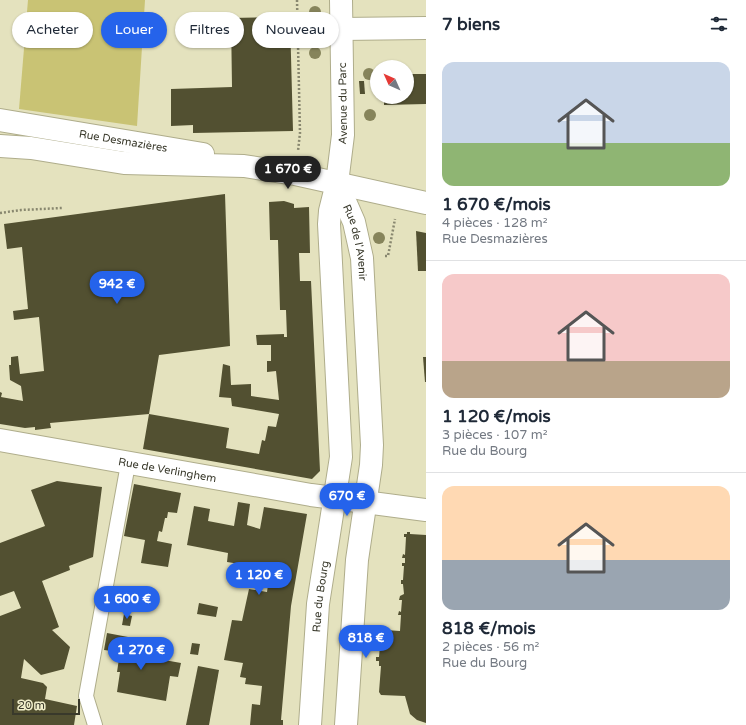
<!DOCTYPE html>
<html lang="fr">
<head>
<meta charset="utf-8">
<style>
  body { margin:0; font-family:"Varela Round",sans-serif; background:#f2f2f3; color:#1f2937; height:100vh; display:flex; flex-direction:column; font-size:15px; white-space:nowrap }
  * { box-sizing:border-box; margin:0 }
  p { font-size:13px; color:#747a83 }
  .icon { flex:none; width:22px; height:22px; fill:none; stroke:currentColor; stroke-width:2; stroke-linecap:round; stroke-linejoin:round }
  .map { position:relative; flex:1; overflow:hidden }
  .sheet { display:flex; flex-direction:column; background:#fff; width:320px }
  .sheet>* { flex:none }
  .banner { position:absolute; left:12px; top:12px; width:354px; height:36px; display:flex; gap:8px }
  .needle { width:26px; rotate:315deg }
  .fabs { position:absolute; left:370px; top:60px; display:grid; gap:8px }
  .fabs a { display:grid; place-items:center; width:44px; height:44px; border-radius:50%; background:#fff; box-shadow:0 1px 3px #0004; font-size:20px }
  .scale { position:absolute; left:12px; bottom:10px; width:68px; box-sizing:border-box; padding-left:4px; border:2px solid #39392b; border-top:0; font-size:11px; line-height:14px; white-space:nowrap; color:#39392b; -webkit-text-stroke:3px #f1efcb; paint-order:stroke }
  .price { position:absolute; translate:-50% -34px; padding:0 9px; border-radius:14px; background:#2563eb; color:#fff; font-size:13px; line-height:26px; filter:drop-shadow(0 1px 2px #0008) }
  .price::after { content:''; position:absolute; left:50%; top:24px; width:12px; height:9px; margin-left:-6px; background:inherit; clip-path:polygon(0 0,100% 0,50% 100%) }
  .price.active { background:#222; color:#fff }
  ul { padding:0; list-style:none }
  li { display:grid; align-content:center; gap:8px; height:212px; padding:0 16px }
  li+li { border-top:1px solid #e0e1e3 }
  li span { display:grid; place-items:center; height:124px; border-radius:12px; color:#555 }
  li>.icon { margin-inline-start:auto }
  span .icon { width:72px; height:72px; fill:#fffc; stroke-width:1 }
  li b { font-size:17px }
  h2 { display:flex; justify-content:space-between; align-items:center; height:48px; padding:0 16px; font-size:17px }
  .tag { padding:0 14px; border-radius:18px; background:#fff; box-shadow:0 1px 3px #0004; font-size:14px; line-height:36px }
  .tag.active { background:#2563eb; color:#fff }
  main { display:flex; flex:1; min-height:0 }
  .map>svg:first-child { display:block }
  .green { fill:#c9c374 }
  .building { fill:#525031 }
  .lines { fill:none; stroke-linecap:round; stroke-linejoin:round }
  .service-casing { stroke:#afad8b; stroke-width:16 }
  .minor-casing { stroke:#afad8b; stroke-width:24 }
  .tertiary-casing { stroke:#afad8b; stroke-width:24 }
  .path { stroke:#88876f; stroke-width:2.5; stroke-dasharray:2 2; stroke-linecap:butt }
  .service { stroke:#fff; stroke-width:14 }
  .minor { stroke:#fff; stroke-width:22 }
  .tertiary { stroke:#fff; stroke-width:22 }
  .tree { fill:#86845b }
  .labels { text-anchor:middle; dominant-baseline:central; stroke-width:4; stroke-linejoin:round; paint-order:stroke }
  .street-label { font-size:11px; fill:#39392b; stroke:#f1efcb }
</style>
</head>
<body>
<main>
<div class="map">
<svg width="426" height="725" viewBox="0 0 426 725">
  <rect width="100%" height="100%" fill="#e4e2be"/>
  <path class="green" d="M 28,0 L 145,0 L 137,126 L 19,109 Z"/>
  <g class="building">
    <path d="M 271,17 L 271,19 L 290,19 L 293,131 L 193,133 L 193,125 L 171,126 L 171,89 L 232,87 L 231,18 Z"/>
    <path d="M 407,74 L 426,74 L 426,104 L 384,105 L 384,97 L 407,97 Z"/>
    <path d="M 359,81 L 364,81 L 365,94 L 360,94 Z"/>
    <path d="M 225,194 L 230,346 L 159,355 L 149,414 L 50,423 L 51,428 L 35,430 L 35,427 L 25,428 L 0,424 L 0,392 L 2,393 L 1,397 L 23,401 L 21,386 L 10,380 L 9,365 L 11,365 L 11,357 L 18,356 L 20,374 L 44,371 L 39,317 L 14,320 L 13,311 L 28,309 L 22,247 L 7,249 L 4,224 Z"/>
    <path d="M 284,201 L 294,204 L 294,208 L 309,207 L 310,253 L 299,253 L 300,281 L 311,281 L 320,471 L 312,479 L 143,449 L 149,414 L 229,428 L 226,448 L 259,454 L 262,440 L 265,441 L 268,426 L 276,427 L 279,414 L 232,406 L 231,398 L 219,397 L 223,364 L 230,366 L 231,385 L 251,384 L 251,396 L 279,400 L 276,371 L 267,372 L 267,361 L 271,361 L 271,345 L 257,345 L 256,335 L 284,334 L 284,337 L 287,337 L 286,310 L 280,310 L 278,240 L 270,240 L 269,202 Z"/>
    <path d="M 416,231 L 426,233 L 426,271 L 418,271 Z"/>
    <path d="M 423,357 L 426,357 L 426,382 L 425,382 Z"/>
    <path d="M 57,481 L 102,487 L 93,557 L 69,566 L 70,570 L 42,581 L 59,627 L 52,630 L 70,647 L 64,669 L 41,675 L 24,659 L 21,678 L 43,683 L 47,687 L 45,699 L 77,706 L 74,725 L 0,725 L 0,616 L 21,608 L 14,591 L 0,596 L 0,543 L 45,526 L 31,490 Z"/>
    <path d="M 134,484 L 181,493 L 177,513 L 168,512 L 167,518 L 165,518 L 162,532 L 159,531 L 157,541 L 172,544 L 168,567 L 141,563 L 145,540 L 124,536 Z"/>
    <path d="M 238,502 L 250,504 L 247,525 L 260,529 L 264,507 L 307,514 L 291,606 L 281,720 L 283,720 L 283,725 L 250,725 L 252,704 L 260,705 L 262,686 L 245,684 L 246,678 L 240,677 L 243,663 L 224,660 L 232,620 L 242,621 L 249,589 L 267,592 L 269,578 L 251,576 L 253,566 L 227,562 L 228,553 L 187,545 L 194,506 L 210,509 L 208,521 L 234,526 Z"/>
    <path d="M 407,532 L 410,532 L 410,534 L 426,535 L 426,723 L 417,720 L 410,714 L 405,696 L 381,695 L 379,692 L 381,666 L 379,666 L 379,661 L 376,661 L 376,657 L 379,657 L 381,634 L 378,634 L 378,630 L 381,630 L 381,627 L 385,628 L 385,630 L 400,631 L 401,615 L 398,615 L 399,611 L 401,612 L 402,600 L 399,600 L 400,596 L 404,594 L 403,584 L 401,584 L 401,580 L 403,580 L 404,566 L 402,566 L 402,563 L 405,563 L 405,558 L 402,558 L 403,554 L 405,555 L 406,537 L 404,537 L 404,534 L 407,534 Z"/>
    <path d="M 199,603 L 218,607 L 216,617 L 197,614 Z"/>
    <path d="M 124,614 L 132,616 L 130,626 L 122,625 Z"/>
    <path d="M 107,633 L 128,637 L 125,653 L 181,663 L 178,677 L 170,676 L 166,701 L 117,692 L 120,672 L 117,672 L 120,652 L 104,650 Z"/>
    <path d="M 192,643 L 200,644 L 198,655 L 190,654 Z"/>
    <path d="M 198,666 L 219,670 L 209,725 L 186,725 Z"/>
  </g>
  <g class="lines">
    <defs>
      <path id="service" d="M 95,725 L 86,696 L 128,464"/>
      <g id="minor">
        <path d="M 341,29 L 426,28"/>
        <path id="s1" d="M 337,183 L 343,135 L 341,0"/>
        <path id="s2" d="M 0,440 L 311,495 L 426,510"/>
      </g>
      <g id="tertiary">
        <path id="s3" d="M 0,120 L 203,154"/>
        <path d="M 0,146 L 31,148 L 124,163 L 244,166 L 295,174 L 426,203"/>
        <path id="s4" d="M 337,183 L 354,222 L 362,258 L 372,445 L 371,465 L 357,560 L 346,725"/>
        <path id="s5" d="M 310,725 L 318,604 L 341,457 L 329,224 L 330,211 L 337,183"/>
      </g>
    </defs>
    <use href="#service" class="service-casing"/>
    <use href="#minor" class="minor-casing"/>
    <use href="#tertiary" class="tertiary-casing"/>
    <g class="path">
      <path d="M 297,0 L 300,133 L 298,151"/>
      <path d="M 0,213 L 21,210 L 62,208"/>
      <path d="M 385,256 L 388,256 L 395,219"/>
    </g>
    <use href="#service" class="service"/>
    <use href="#minor" class="minor"/>
    <use href="#tertiary" class="tertiary"/>
  </g>
  <g class="tree">
    <circle cx="315" cy="12" r="6"/>
    <circle cx="315" cy="53" r="6"/>
    <circle cx="369" cy="74" r="6"/>
    <circle cx="370" cy="115" r="6"/>
    <circle cx="379" cy="238" r="6"/>
  </g>
  <g class="labels">
    <g class="street-label">
      <text stroke="none"><textPath href="#s1" startOffset="80">Avenue du Parc</textPath></text>
      <text stroke="none"><textPath href="#s3" startOffset="125">Rue Desmazières</textPath></text>
      <text stroke="none"><textPath href="#s4" startOffset="63">Rue de l'Avenir</textPath></text>
      <text stroke="none"><textPath href="#s2" startOffset="170">Rue de Verlinghem</textPath></text>
      <text stroke="none"><textPath href="#s5" startOffset="129">Rue du Bourg</textPath></text>
    </g>
  </g>
</svg>
<div class="fabs">
<a><svg class="needle" viewBox="-14 -14 28 28"><path d="M0-13l5 13h-10z" fill="#e53935"/><path d="M0 13l5-13h-10z" fill="#747a83"/></svg></a>
</div>
<div class="scale">20 m</div>
<b class="price active" style="left:288px;top:190px">1 670 €</b>
<b class="price" style="left:117px;top:305px">942 €</b>
<b class="price" style="left:347px;top:517px">670 €</b>
<b class="price" style="left:259px;top:596px">1 120 €</b>
<b class="price" style="left:127px;top:620px">1 600 €</b>
<b class="price" style="left:366px;top:659px">818 €</b>
<b class="price" style="left:141px;top:671px">1 270 €</b>
<div class="banner">
<a class="tag">Acheter</a>
<a class="tag active">Louer</a>
<a class="tag">Filtres</a>
<a class="tag">Nouveau</a>
</div>
</div>
<section class="sheet">
<h2>7 biens<svg class="icon" aria-label="filters" viewBox="0 0 24 24"><path d="M4 7h16M4 17h16"/><circle cx="9" cy="7" r="2"/><circle cx="15" cy="17" r="2"/></svg></h2>
<ul>
<li><span style="background:linear-gradient(#c9d6e8 65%,#8fb573 0)"><svg class="icon" aria-label="home" viewBox="0 0 24 24"><path d="M3 11l9-7 9 7M6 9v11h12V9"/></svg></span><div><b>1 670 €/mois</b><p>4 pièces · 128 m²</p><p>Rue Desmazières</p></div></li>
<li><span style="background:linear-gradient(#f6c9c9 70%,#b9a48a 0)"><svg class="icon" aria-label="home" viewBox="0 0 24 24"><path d="M3 11l9-7 9 7M6 9v11h12V9"/></svg></span><div><b>1 120 €/mois</b><p>3 pièces · 107 m²</p><p>Rue du Bourg</p></div></li>
<li><span style="background:linear-gradient(#ffd9b3 60%,#9aa5b1 0)"><svg class="icon" aria-label="home" viewBox="0 0 24 24"><path d="M3 11l9-7 9 7M6 9v11h12V9"/></svg></span><div><b>818 €/mois</b><p>2 pièces · 56 m²</p><p>Rue du Bourg</p></div></li>
</ul>
</section>
</main>
</body>
</html>
